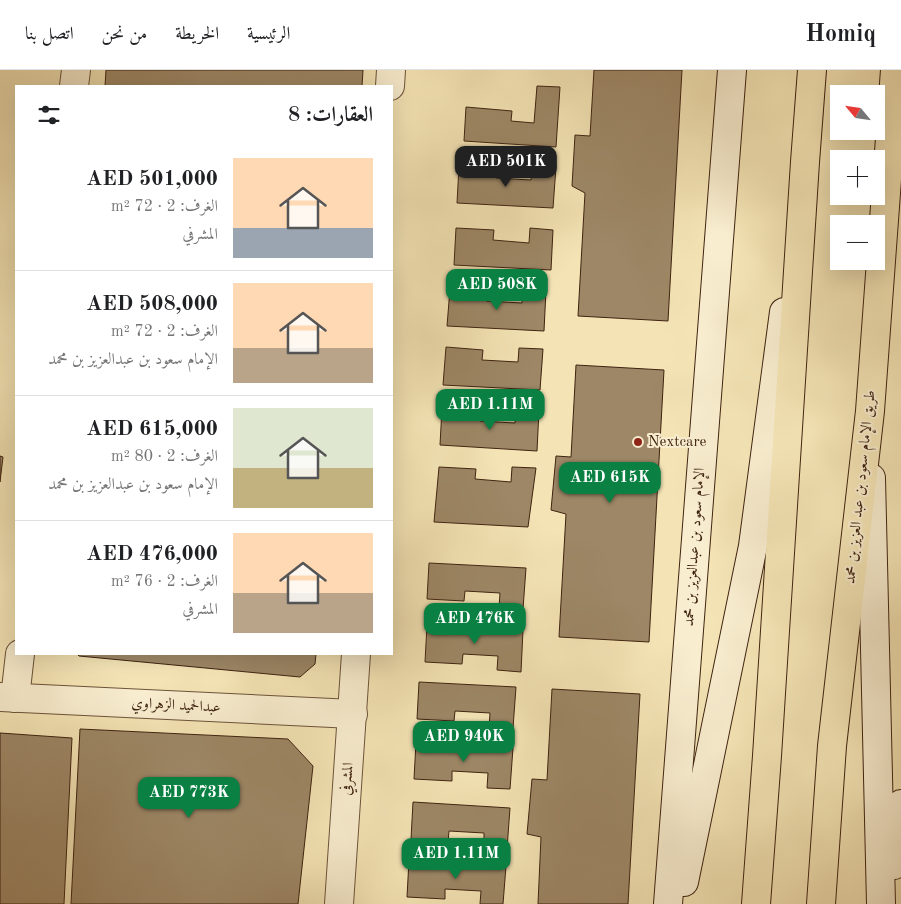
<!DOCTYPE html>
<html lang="ar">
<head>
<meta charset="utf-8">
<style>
  body { margin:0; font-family:"Old Standard TT",Amiri,serif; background:#f6f6f6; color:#202124; direction:rtl; height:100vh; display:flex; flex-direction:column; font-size:19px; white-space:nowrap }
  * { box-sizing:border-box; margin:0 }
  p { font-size:16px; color:#757577 }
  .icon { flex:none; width:28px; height:28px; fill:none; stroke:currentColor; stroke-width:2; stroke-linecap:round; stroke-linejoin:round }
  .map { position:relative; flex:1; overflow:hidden; direction:ltr }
  .side { position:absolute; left:15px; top:15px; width:378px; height:570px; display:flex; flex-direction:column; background:#fff; border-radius:0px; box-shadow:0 5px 20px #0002; direction:rtl }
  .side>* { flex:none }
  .needle { width:32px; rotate:299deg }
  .buttons { position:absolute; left:830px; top:15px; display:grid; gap:10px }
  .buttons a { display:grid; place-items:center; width:55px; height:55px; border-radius:0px; background:#fff; box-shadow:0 5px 20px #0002; font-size:25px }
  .price { position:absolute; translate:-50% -42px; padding:0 11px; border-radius:10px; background:#0b8043; color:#fff; font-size:16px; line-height:32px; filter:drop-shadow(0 1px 2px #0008) }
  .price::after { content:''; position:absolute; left:50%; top:30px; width:15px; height:11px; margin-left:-8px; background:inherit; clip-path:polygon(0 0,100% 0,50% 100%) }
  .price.selected { background:#222; color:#fff }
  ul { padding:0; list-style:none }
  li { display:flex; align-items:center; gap:15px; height:125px; padding:0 20px }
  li+li { border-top:1px solid #e0e0e0 }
  li span { display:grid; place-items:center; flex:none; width:140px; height:100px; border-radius:0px; color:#555 }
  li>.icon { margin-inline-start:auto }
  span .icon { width:60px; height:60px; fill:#fffc; stroke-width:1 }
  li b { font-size:21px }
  h2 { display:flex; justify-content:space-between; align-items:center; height:60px; padding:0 20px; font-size:21px }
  header { display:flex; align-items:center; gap:30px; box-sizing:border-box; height:70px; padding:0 25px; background:#fff; border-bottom:1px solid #e0e0e0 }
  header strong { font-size:24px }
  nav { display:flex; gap:28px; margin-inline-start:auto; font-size:18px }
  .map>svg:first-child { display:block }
  .building { fill:#9d8766; stroke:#3f2310 }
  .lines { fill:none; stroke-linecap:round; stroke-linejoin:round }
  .street-casing { stroke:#6c5339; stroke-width:30 }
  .secondary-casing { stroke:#3f2310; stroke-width:30 }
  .primary-casing { stroke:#3f2310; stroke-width:30 }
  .street { stroke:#f8edcf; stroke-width:28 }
  .secondary { stroke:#f8edcf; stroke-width:28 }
  .primary { stroke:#f4e4b5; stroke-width:28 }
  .poi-dot { fill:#8f2418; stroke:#f8edcf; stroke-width:2 }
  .labels { text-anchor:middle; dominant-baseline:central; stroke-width:4; stroke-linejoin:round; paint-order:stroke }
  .poi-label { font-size:15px; fill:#3f2310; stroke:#f8edcf; text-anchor:start }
  .street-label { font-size:15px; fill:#3f2310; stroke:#f8edcf }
</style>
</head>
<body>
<header>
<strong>Homiq</strong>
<nav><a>الرئيسية</a><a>الخريطة</a><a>من نحن</a><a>اتصل بنا</a></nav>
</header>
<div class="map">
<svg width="901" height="834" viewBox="0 0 901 834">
  <rect width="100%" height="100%" fill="#f4e4b5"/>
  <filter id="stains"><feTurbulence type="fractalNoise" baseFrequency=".004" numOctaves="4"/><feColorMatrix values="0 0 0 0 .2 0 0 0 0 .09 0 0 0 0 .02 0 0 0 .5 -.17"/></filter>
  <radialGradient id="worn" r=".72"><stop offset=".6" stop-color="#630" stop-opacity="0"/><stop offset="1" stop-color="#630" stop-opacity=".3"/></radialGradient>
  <g class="building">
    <path d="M 106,0 L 363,0 L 362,16 L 105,16 Z"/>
    <path d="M 594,0 L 682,0 L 668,251 L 578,246 L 585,123 L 572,116 L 575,65 L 590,66 Z"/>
    <path d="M 537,16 L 560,17 L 556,77 L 464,71 L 466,37 L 512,41 L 511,51 L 534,53 Z"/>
    <path d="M 459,96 L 496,98 L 496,108 L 531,110 L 532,96 L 556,97 L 553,138 L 457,133 Z"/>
    <path d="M 456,158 L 494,160 L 493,170 L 529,173 L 530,158 L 553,160 L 551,200 L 454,195 Z"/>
    <path d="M 523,218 L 546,220 L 544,261 L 447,256 L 450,219 L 487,221 L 486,231 L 522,233 Z"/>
    <path d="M 446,277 L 483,280 L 482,290 L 518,292 L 519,278 L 543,279 L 540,320 L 443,315 Z"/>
    <path d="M 576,295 L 664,300 L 649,572 L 559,567 L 566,444 L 551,440 L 556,386 L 571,387 Z"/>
    <path d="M 442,338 L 480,341 L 480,351 L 515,353 L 516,339 L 539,340 L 537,381 L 440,375 Z"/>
    <path d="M 0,386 L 3,387 L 0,412 Z"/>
    <path d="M 439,397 L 476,399 L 475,409 L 511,412 L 512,397 L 536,398 L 528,457 L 434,452 Z"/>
    <path d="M 429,493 L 526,498 L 523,539 L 499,538 L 500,523 L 465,521 L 464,531 L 427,529 Z"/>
    <path d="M 427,555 L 523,560 L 521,602 L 497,600 L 498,586 L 463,584 L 462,594 L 425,592 Z"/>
    <path d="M 77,584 L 316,584 L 315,594 L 300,607 L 79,586 Z"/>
    <path d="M 419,612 L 516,617 L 513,658 L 489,658 L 490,643 L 455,641 L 454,651 L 417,649 Z"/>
    <path d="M 552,619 L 640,624 L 628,834 L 538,834 L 541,767 L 527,764 L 532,709 L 547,710 Z"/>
    <path d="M 80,659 L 288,669 L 313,696 L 298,834 L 71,834 Z"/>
    <path d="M 0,663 L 72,668 L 64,834 L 0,834 Z"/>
    <path d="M 416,672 L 513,678 L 510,719 L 487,718 L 488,703 L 452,701 L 452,711 L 414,709 Z"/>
    <path d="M 413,732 L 510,738 L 507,779 L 484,777 L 484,763 L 449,761 L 448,772 L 411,769 Z"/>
    <path d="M 409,790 L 506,796 L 503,834 L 480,834 L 481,821 L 445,819 L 445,829 L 407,827 Z"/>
  </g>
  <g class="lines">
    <defs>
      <g id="street">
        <path d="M 74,16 L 76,0"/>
        <path d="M 390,16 L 391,0"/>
        <path d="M 0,627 L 353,644"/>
        <path d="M 15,628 L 20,584"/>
        <path d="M 339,834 L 356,584"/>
      </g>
      <g id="secondary">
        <path d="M 871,408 L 881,834"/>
        <path d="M 894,795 L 901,734"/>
        <path d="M 684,812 L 753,476 L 784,242"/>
        <path d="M 668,834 L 732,0"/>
      </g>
      <g id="primary">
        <path d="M 756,834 L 767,686 L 805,92 L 812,0"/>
        <path d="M 821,834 L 832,676 L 870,341 L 895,0"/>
      </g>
    </defs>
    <use href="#street" class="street-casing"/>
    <use href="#secondary" class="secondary-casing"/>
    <use href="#primary" class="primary-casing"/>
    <use href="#street" class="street"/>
    <use href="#secondary" class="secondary"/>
    <use href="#primary" class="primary"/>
  </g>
  <circle class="poi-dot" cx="638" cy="372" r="5"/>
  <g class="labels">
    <g class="poi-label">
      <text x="648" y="372">Nextcare</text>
    </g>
    <g class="street-label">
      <text transform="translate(861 417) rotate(-84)">طريق الإمام سعود بن عبد العزيز بن محمد</text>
      <text transform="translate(695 477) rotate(-86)">الإمام سعود بن عبدالعزيز بن محمد</text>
      <text transform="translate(176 636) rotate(3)">عبدالحميد الزهراوي</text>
      <text transform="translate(348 709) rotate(-86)">المشرفي</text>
    </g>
  </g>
  <rect width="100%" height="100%" filter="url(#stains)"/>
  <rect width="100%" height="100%" fill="url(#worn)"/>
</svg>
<div class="buttons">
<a><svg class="needle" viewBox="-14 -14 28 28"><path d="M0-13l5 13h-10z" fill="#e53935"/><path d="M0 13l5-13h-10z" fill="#757577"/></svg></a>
<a>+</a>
<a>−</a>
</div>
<b class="price selected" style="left:506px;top:118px">AED 501K</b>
<b class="price" style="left:497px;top:241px">AED 508K</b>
<b class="price" style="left:490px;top:361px">AED 1.11M</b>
<b class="price" style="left:610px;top:434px">AED 615K</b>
<b class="price" style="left:475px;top:575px">AED 476K</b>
<b class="price" style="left:464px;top:693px">AED 940K</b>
<b class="price" style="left:189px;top:749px">AED 773K</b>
<b class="price" style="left:456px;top:810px">AED 1.11M</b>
<section class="side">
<h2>العقارات: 8<svg class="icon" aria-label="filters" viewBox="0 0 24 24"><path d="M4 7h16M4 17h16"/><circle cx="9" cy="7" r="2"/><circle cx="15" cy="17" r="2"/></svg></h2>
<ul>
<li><span style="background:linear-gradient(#ffd9b3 70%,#9aa5b1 0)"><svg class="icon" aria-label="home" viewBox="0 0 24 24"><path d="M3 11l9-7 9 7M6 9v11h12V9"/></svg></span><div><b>AED 501,000</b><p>الغرف: 2 · 72 m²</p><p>المشرفي</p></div></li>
<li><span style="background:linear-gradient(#ffd9b3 65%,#b9a48a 0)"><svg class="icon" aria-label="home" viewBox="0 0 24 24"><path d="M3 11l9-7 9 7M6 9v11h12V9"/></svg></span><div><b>AED 508,000</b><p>الغرف: 2 · 72 m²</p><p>الإمام سعود بن عبدالعزيز بن محمد</p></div></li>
<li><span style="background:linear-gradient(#dfe7d0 60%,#c2b280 0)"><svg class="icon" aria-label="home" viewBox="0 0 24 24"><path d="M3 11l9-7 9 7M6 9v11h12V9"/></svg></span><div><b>AED 615,000</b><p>الغرف: 2 · 80 m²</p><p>الإمام سعود بن عبدالعزيز بن محمد</p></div></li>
<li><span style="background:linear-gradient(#ffd9b3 60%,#b9a48a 0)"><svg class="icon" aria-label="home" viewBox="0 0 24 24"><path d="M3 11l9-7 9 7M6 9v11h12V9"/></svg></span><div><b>AED 476,000</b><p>الغرف: 2 · 76 m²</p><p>المشرفي</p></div></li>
</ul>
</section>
</div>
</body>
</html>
